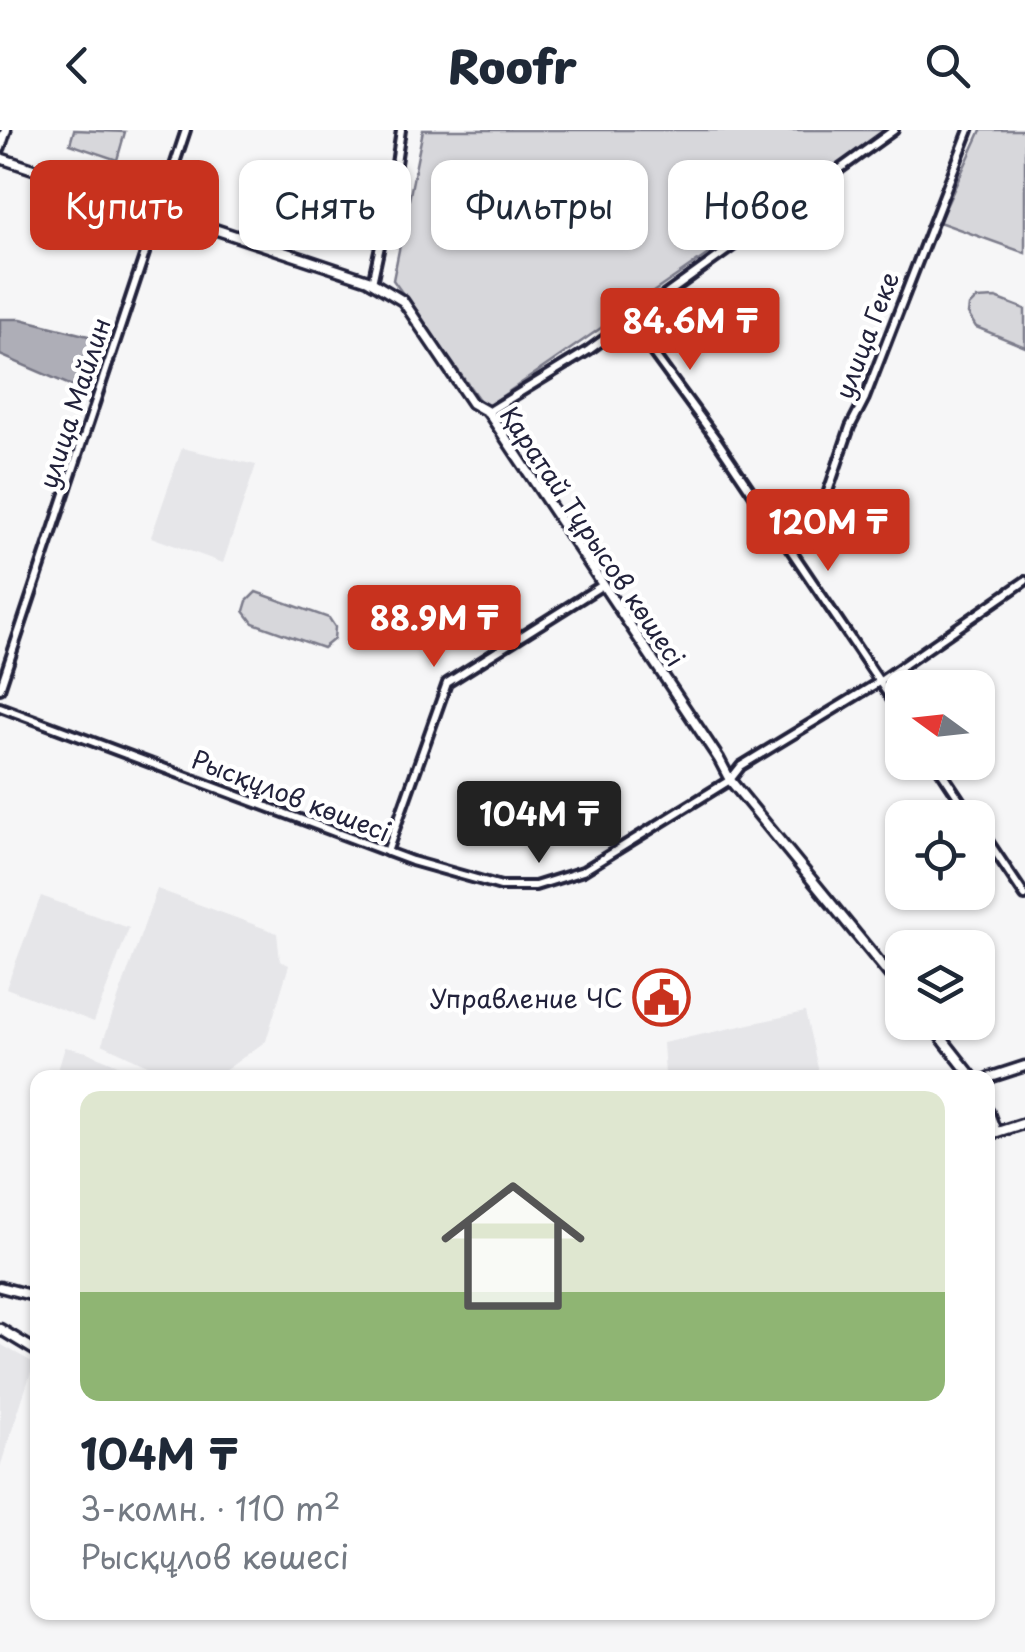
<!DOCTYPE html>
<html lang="ru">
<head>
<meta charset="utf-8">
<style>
  body { margin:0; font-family:"Playpen Sans",sans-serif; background:#f2f2f3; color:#1f2937; height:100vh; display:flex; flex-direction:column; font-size:38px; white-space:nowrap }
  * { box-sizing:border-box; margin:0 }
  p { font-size:32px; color:#747a83 }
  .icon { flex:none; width:55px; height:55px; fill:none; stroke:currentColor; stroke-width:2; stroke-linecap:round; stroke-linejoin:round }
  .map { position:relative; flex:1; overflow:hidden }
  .drawer { position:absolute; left:30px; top:940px; width:965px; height:550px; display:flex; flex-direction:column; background:#fff; border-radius:20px; box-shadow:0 2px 8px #0004 }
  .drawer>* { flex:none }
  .banner { position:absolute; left:30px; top:30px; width:965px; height:90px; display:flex; gap:20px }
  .needle { width:65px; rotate:285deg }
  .controls { position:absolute; left:885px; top:540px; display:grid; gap:20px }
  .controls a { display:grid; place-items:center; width:110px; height:110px; border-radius:20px; background:#fff; box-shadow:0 2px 8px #0004; font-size:50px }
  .price { position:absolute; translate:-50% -85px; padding:0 22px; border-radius:10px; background:#c8321e; color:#fff; font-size:32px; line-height:65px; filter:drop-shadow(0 2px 5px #0008) }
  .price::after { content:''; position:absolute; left:50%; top:60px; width:30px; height:22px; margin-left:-15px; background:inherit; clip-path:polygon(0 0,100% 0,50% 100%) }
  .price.selected { background:#222; color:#fff }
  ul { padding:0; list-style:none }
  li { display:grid; align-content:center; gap:20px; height:530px; padding:0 50px }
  li span { display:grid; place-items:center; height:310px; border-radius:20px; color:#555 }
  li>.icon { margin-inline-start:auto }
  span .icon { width:180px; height:180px; fill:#fffc; stroke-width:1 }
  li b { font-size:42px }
  .chip { padding:0 35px; border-radius:20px; background:#fff; box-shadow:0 2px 8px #0004; font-size:35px; line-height:90px }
  .chip.selected { background:#c8321e; color:#fff }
  header { display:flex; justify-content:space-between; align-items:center; height:130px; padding:0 50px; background:#fff; font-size:45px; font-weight:800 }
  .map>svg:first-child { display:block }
  .built { fill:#e6e6e9 }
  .green { fill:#d7d7db; stroke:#7c7c8b; stroke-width:2.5 }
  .water { fill:#aeaeb7; stroke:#767685; stroke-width:2.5 }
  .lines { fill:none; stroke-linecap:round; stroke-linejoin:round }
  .minor-casing { stroke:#22223b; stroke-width:14 }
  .major-casing { stroke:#22223b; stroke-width:15 }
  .minor { stroke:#fff; stroke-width:6 }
  .major { stroke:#fff; stroke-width:8 }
  .labels { text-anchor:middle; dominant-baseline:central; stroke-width:9; stroke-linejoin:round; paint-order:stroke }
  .street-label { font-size:25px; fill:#22223b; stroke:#fff }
  .poi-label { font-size:25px; fill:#22223b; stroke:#fff; text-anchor:end }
</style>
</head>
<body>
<header><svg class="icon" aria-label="back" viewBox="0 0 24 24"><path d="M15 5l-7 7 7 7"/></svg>Roofr<svg class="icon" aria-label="search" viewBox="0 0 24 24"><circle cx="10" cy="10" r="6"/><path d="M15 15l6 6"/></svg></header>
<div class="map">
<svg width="1025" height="1522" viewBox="0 0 1025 1522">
  <rect width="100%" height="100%" fill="#f6f6f7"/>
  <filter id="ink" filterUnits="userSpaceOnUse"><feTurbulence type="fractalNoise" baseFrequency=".01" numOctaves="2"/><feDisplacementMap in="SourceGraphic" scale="20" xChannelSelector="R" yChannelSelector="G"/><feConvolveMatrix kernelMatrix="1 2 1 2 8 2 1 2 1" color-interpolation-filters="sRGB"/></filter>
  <g filter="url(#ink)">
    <g class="built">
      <path d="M 182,318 L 256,335 L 223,433 L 151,407 Z"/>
      <path d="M 157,759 L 277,803 L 280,831 L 289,835 L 266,911 L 216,947 L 173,947 L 102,914 Z"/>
      <path d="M 41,766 L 129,798 L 94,892 L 6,858 Z"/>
      <path d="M 805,882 L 820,947 L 659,947 L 665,945 L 663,913 Z"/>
      <path d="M 65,917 L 87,922 L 146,947 L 56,947 Z"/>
      <path d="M 0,1214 L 34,1233 L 0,1337 Z"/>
    </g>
    <g class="green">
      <path d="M 74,0 L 125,2 L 117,30 L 70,14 Z"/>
      <path d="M 423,0 L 888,0 L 485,278 L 393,150 Z"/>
      <path d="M 981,0 L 1025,0 L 1025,123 L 939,92 Z"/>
      <path d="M 996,168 L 1025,179 L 1025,217 L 976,197 L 968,184 L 969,176 L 976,169 Z"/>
      <path d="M 256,462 L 329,488 L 335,497 L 334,509 L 323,518 L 253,493 L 244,481 L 247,471 Z"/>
    </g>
    <path class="water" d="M 0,189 L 21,189 L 108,211 L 93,265 L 0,225 Z"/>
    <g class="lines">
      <defs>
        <g id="minor">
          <path d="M 372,153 L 392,60 L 401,0"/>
          <path d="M 629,190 L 716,309 L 902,585"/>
          <path d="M 488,282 L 589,220 L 894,0"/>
          <path d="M 784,411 L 817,390 L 821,382 L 850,297 L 865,268 L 969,0"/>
          <path d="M 0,559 L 186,0"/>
          <path d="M 0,577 L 412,731 L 501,756 L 535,756 L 583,741 L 730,650 L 741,636 L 879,552 L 1025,451"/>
          <path d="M 935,632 L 972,688"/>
          <path d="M 978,696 L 1025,766"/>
          <path d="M 387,722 L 447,553 L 601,456"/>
        </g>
        <g id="major">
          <path d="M 0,18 L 6,0"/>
          <path d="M 0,28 L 368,150 L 403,171 L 472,273 L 488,282 L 719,629 L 730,650 L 902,860"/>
          <path d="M 929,892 L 973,948"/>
          <path d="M 988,948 L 1025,936"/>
          <path d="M 988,981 L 996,1002"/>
          <path d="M 988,1005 L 1025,993"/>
          <path d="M 0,1157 L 38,1167"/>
          <path d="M 0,1199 L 38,1222"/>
        </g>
      </defs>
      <use href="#minor" class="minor-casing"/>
      <use href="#major" class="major-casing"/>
      <use href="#minor" class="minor"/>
      <use href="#major" class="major"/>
    </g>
  </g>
  <defs>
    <symbol id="civic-ring" viewBox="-11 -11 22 22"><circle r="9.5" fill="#fff" stroke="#c8321e" stroke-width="1.5"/><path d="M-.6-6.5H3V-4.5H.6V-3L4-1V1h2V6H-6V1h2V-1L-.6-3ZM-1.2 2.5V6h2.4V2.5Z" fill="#c8321e"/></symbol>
  </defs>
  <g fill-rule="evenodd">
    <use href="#civic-ring" x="630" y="836" width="63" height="63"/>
  </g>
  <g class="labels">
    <g class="street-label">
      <text transform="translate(866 205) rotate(-69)">улица Геке</text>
      <text transform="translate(74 273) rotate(-72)">улица Майлин</text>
      <text transform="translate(593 406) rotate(56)">Қаратай Тұрысов көшесі</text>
      <text transform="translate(291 665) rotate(21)">Рысқұлов көшесі</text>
    </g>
    <g class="poi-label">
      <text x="623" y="868">Управление ЧС</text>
    </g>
  </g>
</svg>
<div class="controls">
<a><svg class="needle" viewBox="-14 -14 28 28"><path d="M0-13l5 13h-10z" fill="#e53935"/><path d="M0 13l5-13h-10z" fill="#747a83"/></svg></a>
<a><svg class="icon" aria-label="locate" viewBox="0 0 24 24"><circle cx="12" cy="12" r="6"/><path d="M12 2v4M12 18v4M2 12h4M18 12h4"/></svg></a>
<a><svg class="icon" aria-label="layers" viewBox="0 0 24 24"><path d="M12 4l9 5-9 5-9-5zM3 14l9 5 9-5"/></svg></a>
</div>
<b class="price" style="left:690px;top:243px">84.6M ₸</b>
<b class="price" style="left:828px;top:444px">120M ₸</b>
<b class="price" style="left:434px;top:540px">88.9M ₸</b>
<b class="price selected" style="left:539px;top:736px">104M ₸</b>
<div class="banner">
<a class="chip selected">Купить</a>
<a class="chip">Снять</a>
<a class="chip">Фильтры</a>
<a class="chip">Новое</a>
</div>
<section class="drawer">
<ul>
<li><span style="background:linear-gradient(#dfe7d0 65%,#8fb573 0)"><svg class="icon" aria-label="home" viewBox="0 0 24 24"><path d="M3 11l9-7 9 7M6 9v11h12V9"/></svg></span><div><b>104M ₸</b><p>3-комн. · 110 m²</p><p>Рысқұлов көшесі</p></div></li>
</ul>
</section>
</div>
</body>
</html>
